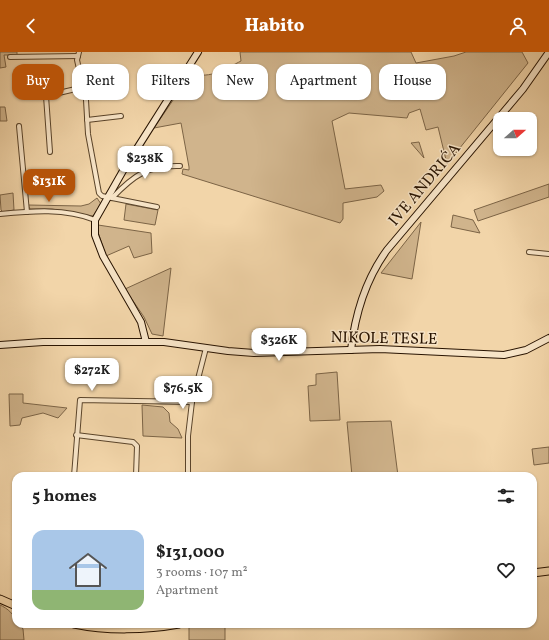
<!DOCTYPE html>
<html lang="en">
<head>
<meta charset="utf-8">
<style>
  body { margin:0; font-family:Vollkorn,serif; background:#f6f6f6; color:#222; height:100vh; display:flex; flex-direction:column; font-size:15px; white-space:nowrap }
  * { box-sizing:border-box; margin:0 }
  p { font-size:13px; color:#767676 }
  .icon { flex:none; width:22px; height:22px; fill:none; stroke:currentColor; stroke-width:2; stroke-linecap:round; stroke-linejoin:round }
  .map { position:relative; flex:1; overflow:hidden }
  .drawer { position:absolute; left:12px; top:420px; width:525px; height:156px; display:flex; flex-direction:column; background:#fff; border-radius:12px; box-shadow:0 1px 3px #0004 }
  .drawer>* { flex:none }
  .top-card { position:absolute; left:12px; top:12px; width:525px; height:36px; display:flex; gap:8px }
  .needle { width:26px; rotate:69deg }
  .buttons { position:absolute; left:493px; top:60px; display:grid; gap:8px }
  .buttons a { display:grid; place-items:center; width:44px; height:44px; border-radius:8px; background:#fff; box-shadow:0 1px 3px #0004; font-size:20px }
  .price { position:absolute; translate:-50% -34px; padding:0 9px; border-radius:8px; background:#fff; color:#222; font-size:13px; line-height:26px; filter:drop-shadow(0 1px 2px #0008) }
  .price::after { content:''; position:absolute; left:50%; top:24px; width:12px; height:9px; margin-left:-6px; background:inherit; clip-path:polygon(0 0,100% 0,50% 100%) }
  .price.active { background:#b45309; color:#fff }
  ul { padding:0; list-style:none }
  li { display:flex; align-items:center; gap:12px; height:100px; padding:0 20px }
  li+li { border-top:1px solid #e0e0e0 }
  li span { display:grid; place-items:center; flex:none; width:112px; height:80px; border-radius:12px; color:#555 }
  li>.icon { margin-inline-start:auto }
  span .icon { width:48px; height:48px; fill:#fffc; stroke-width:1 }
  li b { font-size:17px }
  h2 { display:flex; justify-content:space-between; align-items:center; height:48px; padding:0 20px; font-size:17px }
  .tag { padding:0 14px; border-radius:12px; background:#fff; box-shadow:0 1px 3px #0004; font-size:14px; line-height:36px }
  .tag.active { background:#b45309; color:#fff }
  header { display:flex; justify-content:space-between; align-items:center; height:52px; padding:0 20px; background:#b45309; color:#fff; font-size:18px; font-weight:800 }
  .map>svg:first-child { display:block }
  .green { fill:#d0b48c; stroke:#7c6446 }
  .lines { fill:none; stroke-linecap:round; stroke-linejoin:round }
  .street-casing { stroke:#5a442a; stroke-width:6 }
  .secondary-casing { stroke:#281300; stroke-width:8 }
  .primary-casing { stroke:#281300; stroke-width:9 }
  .street { stroke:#f7e4c7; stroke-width:4 }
  .secondary { stroke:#f7e4c7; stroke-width:6 }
  .primary { stroke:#f2d5a9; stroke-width:7 }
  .labels { text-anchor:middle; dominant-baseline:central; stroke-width:3; stroke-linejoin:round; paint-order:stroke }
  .street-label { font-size:16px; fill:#281300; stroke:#f7e4c7 }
</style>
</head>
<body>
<header><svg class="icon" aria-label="back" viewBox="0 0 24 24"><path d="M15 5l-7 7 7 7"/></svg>Habito<svg class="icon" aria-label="person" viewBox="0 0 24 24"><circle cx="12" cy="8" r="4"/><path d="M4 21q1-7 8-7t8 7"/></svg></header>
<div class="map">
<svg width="549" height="588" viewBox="0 0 549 588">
  <rect width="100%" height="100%" fill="#f2d5a9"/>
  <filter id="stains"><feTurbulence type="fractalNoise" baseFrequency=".005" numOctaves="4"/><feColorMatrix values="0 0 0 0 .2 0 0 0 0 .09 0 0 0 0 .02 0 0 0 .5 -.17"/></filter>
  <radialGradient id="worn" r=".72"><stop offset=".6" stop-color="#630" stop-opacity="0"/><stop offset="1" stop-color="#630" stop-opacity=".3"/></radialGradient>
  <g class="green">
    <path d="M 0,0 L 17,0 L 17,3 L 4,3 L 6,15 L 0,16 Z"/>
    <path d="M 240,0 L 411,0 L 416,11 L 454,4 L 466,0 L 522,0 L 528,11 L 447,112 L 438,75 L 426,78 L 420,57 L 409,61 L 407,66 L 349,61 L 332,69 L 345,137 L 381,133 L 384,139 L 377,145 L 343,151 L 343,167 L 340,171 L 182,122 L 183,117 L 189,118 L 189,115 L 181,71 L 154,76 L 182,35 L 188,29 L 193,21 C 209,28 227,16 241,9 Z"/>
    <path d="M 0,55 L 5,55 L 7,69 L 0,69 Z"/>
    <path d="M 419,90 L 424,106 L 411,91 Z"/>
    <path d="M 549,132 L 549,145 L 478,169 L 474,158 Z"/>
    <path d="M 13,141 L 14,158 L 3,160 L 1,158 L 0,143 Z"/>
    <path d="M 97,146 L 101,152 L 93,164 L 52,157 L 30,157 L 28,153 L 81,154 L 89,152 Z"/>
    <path d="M 126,152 L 158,158 L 155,173 L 124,168 Z"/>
    <path d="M 453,163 L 473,168 L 480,181 L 451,175 Z"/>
    <path d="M 421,170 L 412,227 L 381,221 Z"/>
    <path d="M 98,173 L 151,181 L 152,201 L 134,206 L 129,194 L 106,204 L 98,180 Z"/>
    <path d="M 171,216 L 163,284 L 152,282 L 144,265 L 125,237 Z"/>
    <path d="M 337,320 L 340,368 L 310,369 L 308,334 L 316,333 L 316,322 Z"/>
    <path d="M 9,342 L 23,342 L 23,351 L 67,356 L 58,366 L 43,361 L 22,366 L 20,373 L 10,374 Z"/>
    <path d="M 142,353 L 163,355 L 169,361 L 170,370 L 178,377 L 182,386 L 143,384 Z"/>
    <path d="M 391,369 L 398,424 L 352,424 L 347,370 Z"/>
    <path d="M 549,395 L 549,411 L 534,413 L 532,397 Z"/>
    <path d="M 0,553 C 7,556 16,563 16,572 L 19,572 L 23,577 L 24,588 L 0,588 Z"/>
    <path d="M 206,572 L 241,572 L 225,574 L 225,588 L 189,588 L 189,574 Z"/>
  </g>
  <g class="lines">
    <defs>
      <g id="street">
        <path d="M 79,0 L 77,8 L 86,48 L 88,82 L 99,141 L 102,144 L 157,155"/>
        <path d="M 10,5 L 78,4"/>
        <path d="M 87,68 L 121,64"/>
        <path d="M 19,74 L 27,160"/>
        <path d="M 50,100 L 46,44 L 84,35"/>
        <path d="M 112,146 C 134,123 148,113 180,114"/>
        <path d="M 0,162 C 32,159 65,156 95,168"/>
        <path d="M 529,200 L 549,202"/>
        <path d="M 76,383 L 133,390 L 137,394 L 136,424"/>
        <path d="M 74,424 L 80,348 L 192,350"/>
        <path d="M 188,424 L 188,384 L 192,350 L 206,296"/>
      </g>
      <g id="secondary">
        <path d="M 146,290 L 141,270 L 103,204 L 95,183 L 95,168 L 124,117 L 198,0"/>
        <path d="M 0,293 L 43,290 L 164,290 L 228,299 L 254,301 L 380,297 L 504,303 L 526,298 L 549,286"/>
        <path d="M 351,298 C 355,263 366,227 387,198 L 523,37 L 549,0"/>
      </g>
      <g id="primary">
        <path d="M 533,521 L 549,519"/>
        <path d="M 0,547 L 16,554"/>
        <path d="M 74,572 C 107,579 146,578 179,572"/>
      </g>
    </defs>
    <use href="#street" class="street-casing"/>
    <use href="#secondary" class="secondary-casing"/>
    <use href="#primary" class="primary-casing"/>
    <use href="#street" class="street"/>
    <use href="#secondary" class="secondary"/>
    <use href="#primary" class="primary"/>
  </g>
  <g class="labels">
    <g class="street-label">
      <text transform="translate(425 133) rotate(-50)">IVE ANDRIĆA</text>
      <text transform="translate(384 287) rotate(1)">NIKOLE TESLE</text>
    </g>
  </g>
  <rect width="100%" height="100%" filter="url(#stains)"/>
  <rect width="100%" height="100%" fill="url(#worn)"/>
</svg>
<div class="buttons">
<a><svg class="needle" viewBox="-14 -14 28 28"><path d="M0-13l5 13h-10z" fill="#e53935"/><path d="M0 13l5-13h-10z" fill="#767676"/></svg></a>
</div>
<b class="price" style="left:145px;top:128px">$238K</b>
<b class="price active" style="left:49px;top:151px">$131K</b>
<b class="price" style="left:279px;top:310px">$326K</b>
<b class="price" style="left:92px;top:340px">$272K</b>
<b class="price" style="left:183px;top:358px">$76.5K</b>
<div class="top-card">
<a class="tag active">Buy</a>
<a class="tag">Rent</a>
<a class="tag">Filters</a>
<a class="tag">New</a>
<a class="tag">Apartment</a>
<a class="tag">House</a>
</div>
<section class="drawer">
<h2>5 homes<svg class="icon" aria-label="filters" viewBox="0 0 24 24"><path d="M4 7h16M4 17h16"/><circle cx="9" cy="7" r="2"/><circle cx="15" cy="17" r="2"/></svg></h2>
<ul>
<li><span style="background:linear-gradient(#a9c7e8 75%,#8fb573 0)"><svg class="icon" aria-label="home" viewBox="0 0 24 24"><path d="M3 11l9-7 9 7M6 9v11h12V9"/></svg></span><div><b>$131,000</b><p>3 rooms · 107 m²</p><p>Apartment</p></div><svg class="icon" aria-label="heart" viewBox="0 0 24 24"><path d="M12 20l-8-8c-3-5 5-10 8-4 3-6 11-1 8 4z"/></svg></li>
</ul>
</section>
</div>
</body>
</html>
